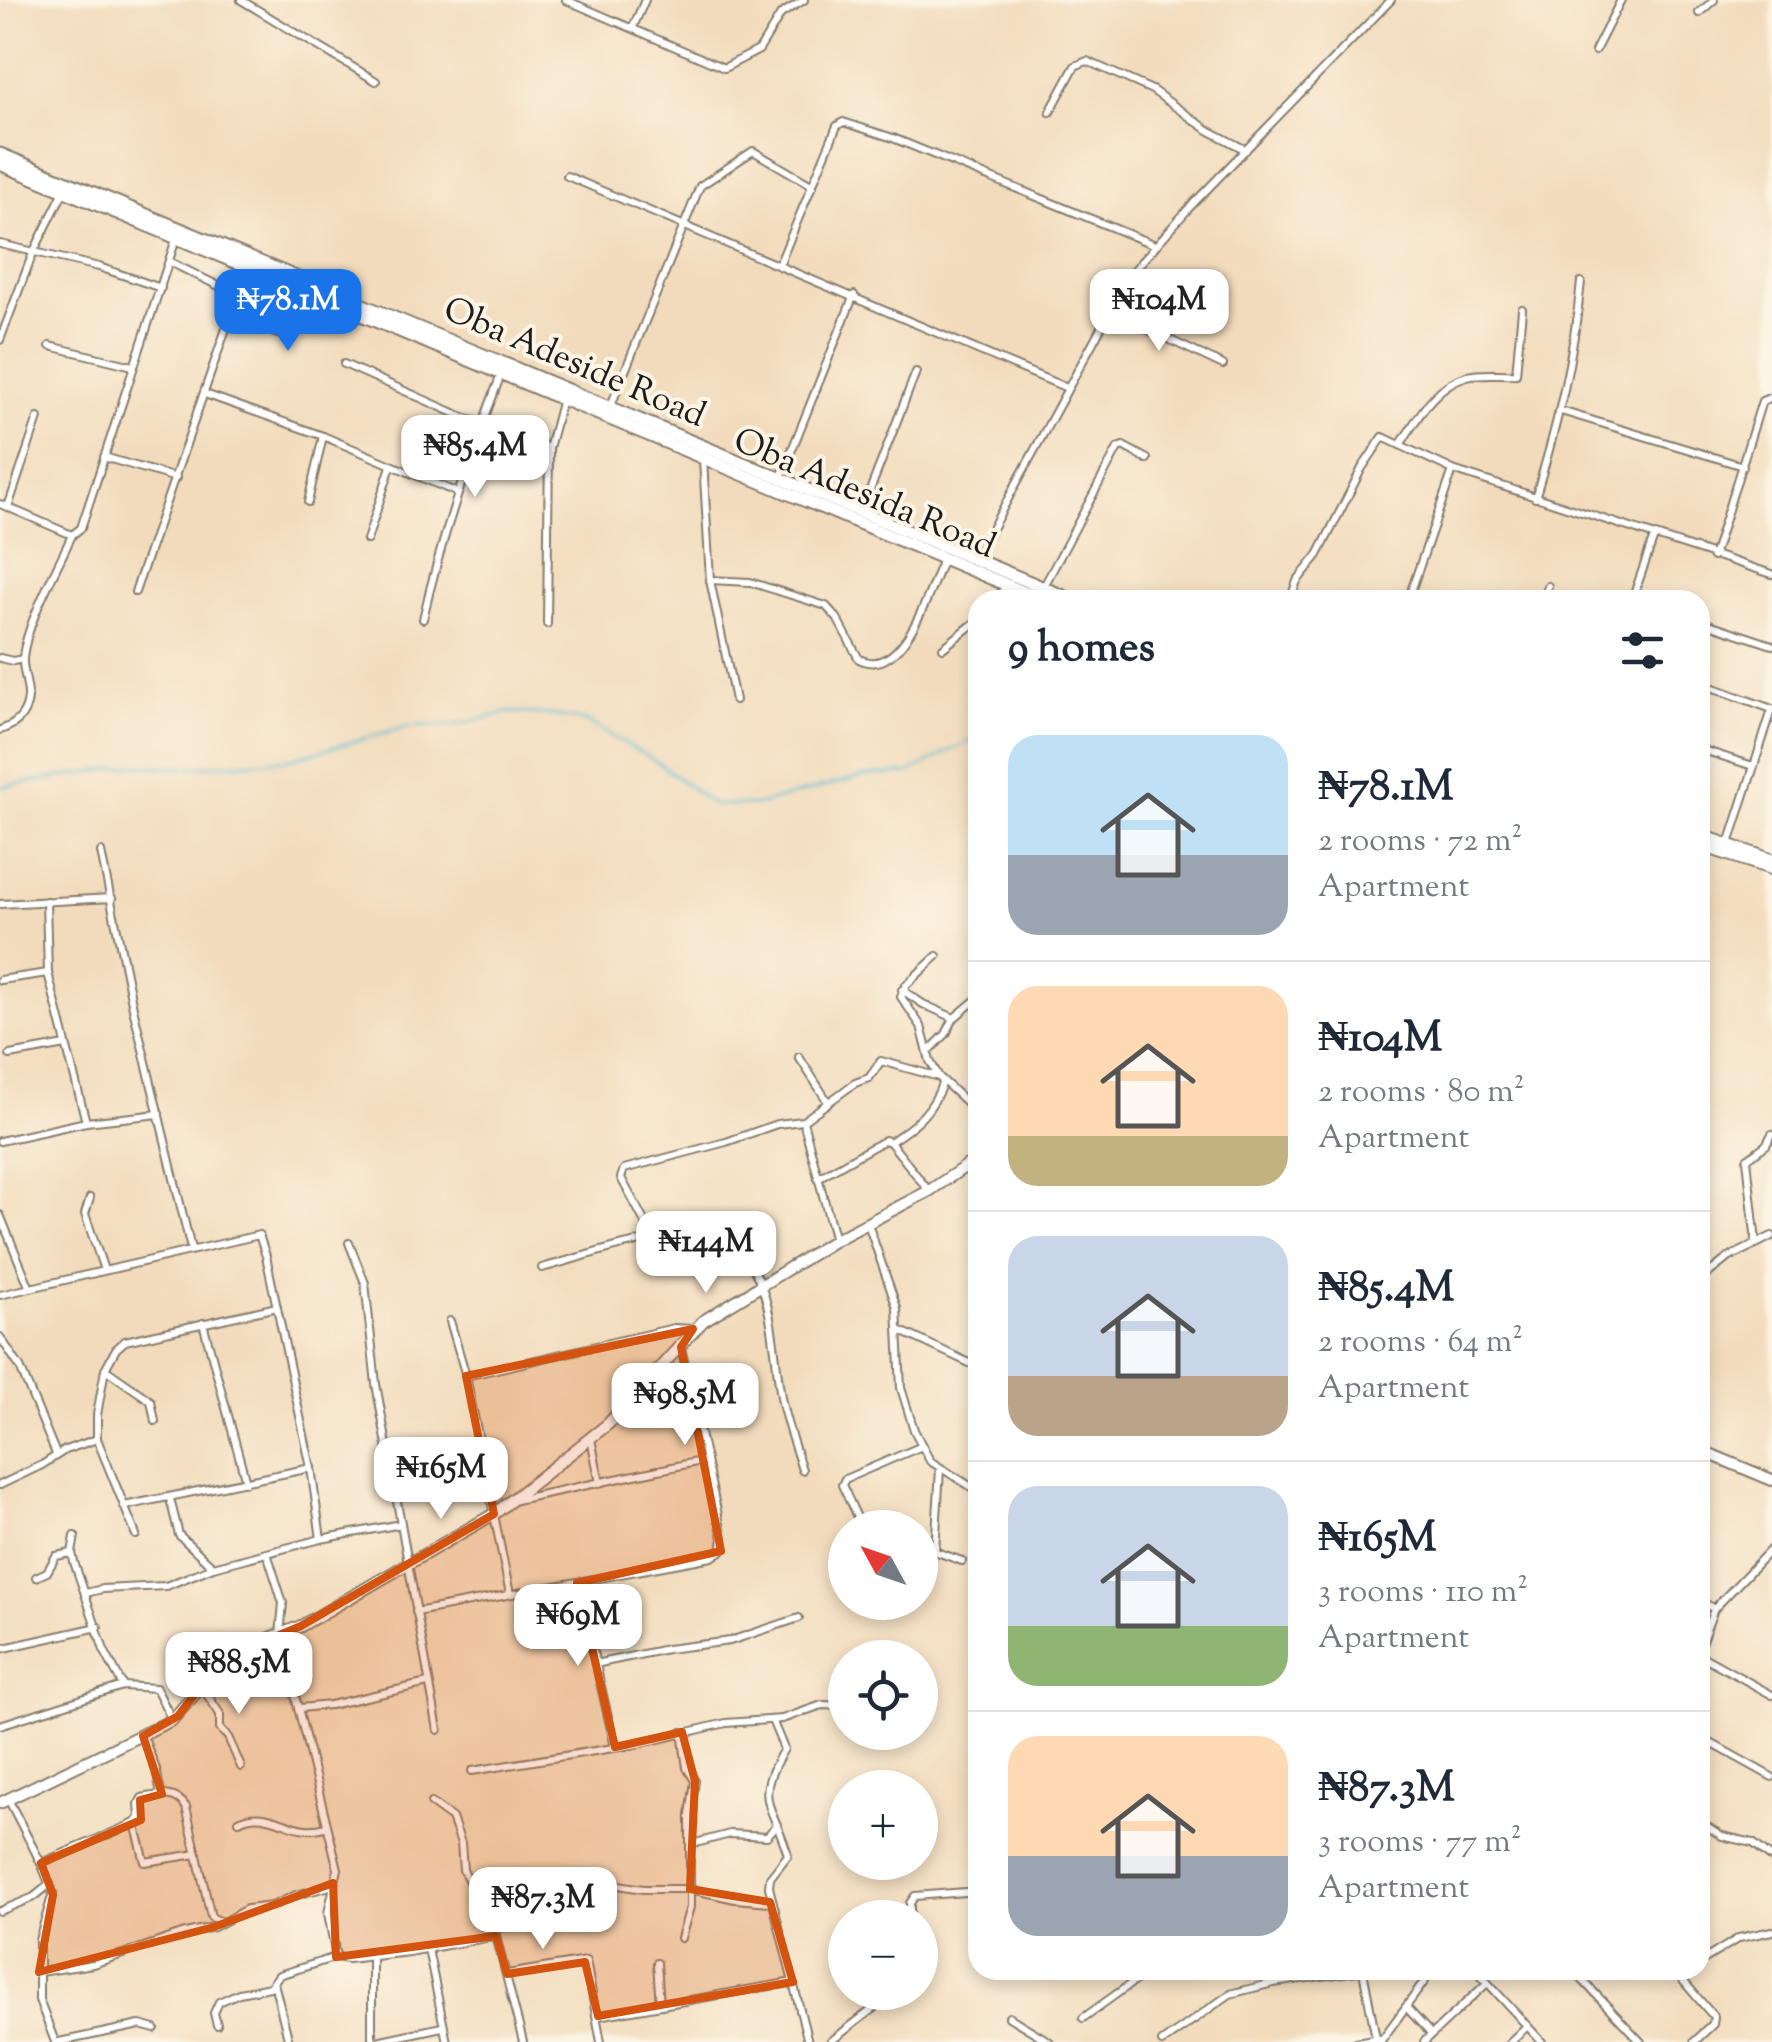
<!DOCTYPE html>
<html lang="en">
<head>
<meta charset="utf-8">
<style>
  body { margin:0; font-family:"Sorts Mill Goudy",serif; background:#f6f6f7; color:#1f2937; height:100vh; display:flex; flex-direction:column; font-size:38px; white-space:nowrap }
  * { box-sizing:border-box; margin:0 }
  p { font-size:32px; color:#747a83 }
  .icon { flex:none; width:55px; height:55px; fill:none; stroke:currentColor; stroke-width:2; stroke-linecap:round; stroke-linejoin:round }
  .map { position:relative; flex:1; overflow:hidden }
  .drawer { position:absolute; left:968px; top:590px; width:742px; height:1390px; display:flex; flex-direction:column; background:#fff; border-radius:30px; box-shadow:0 5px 15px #0003 }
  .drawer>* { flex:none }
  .needle { width:65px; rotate:310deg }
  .fabs { position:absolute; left:828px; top:1510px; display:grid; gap:20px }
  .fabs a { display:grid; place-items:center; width:110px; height:110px; border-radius:50%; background:#fff; box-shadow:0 5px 15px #0003; font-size:50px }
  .price { position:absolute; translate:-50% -85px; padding:0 22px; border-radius:20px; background:#fff; color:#222; font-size:32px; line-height:65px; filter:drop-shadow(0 2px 5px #0008) }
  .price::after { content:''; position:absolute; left:50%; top:60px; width:30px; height:22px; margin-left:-15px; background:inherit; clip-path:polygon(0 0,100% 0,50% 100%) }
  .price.on { background:#1a73e8; color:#fff }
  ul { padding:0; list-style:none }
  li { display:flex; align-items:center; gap:30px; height:250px; padding:0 40px }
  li+li { border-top:2px solid #e0e1e3 }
  li span { display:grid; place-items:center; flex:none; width:280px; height:200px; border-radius:30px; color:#555 }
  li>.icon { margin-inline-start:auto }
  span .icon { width:120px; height:120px; fill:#fffc; stroke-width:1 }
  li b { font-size:42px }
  h2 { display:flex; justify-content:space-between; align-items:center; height:120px; padding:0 40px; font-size:42px }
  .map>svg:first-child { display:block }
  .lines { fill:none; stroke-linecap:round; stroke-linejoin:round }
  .stream { stroke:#52bbcf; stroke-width:2.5 }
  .street-casing { stroke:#877c6c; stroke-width:10 }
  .secondary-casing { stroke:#877c6c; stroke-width:14 }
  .primary-casing { stroke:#877c6c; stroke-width:15 }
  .street { stroke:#fff; stroke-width:6 }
  .secondary { stroke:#fff; stroke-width:10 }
  .primary { stroke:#fff; stroke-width:11 }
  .marked { fill:#d4530e; fill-opacity:0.2; stroke:#d4530e; stroke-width:8; stroke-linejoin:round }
  .labels { text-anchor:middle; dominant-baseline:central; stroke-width:8; stroke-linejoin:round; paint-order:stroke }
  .street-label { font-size:35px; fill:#1c1c1c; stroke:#fcf5e5 }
</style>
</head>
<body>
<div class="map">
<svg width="1772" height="2042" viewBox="0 0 1772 2042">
  <rect width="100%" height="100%" fill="#fcf5e5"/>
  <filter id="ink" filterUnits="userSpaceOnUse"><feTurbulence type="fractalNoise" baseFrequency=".01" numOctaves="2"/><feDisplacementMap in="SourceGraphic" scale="20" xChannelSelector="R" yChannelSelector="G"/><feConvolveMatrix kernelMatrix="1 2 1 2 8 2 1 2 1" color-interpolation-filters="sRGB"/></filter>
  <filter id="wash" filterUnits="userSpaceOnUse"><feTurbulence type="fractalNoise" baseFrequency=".0048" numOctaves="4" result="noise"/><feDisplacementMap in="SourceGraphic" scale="40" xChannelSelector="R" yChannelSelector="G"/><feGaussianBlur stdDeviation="2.25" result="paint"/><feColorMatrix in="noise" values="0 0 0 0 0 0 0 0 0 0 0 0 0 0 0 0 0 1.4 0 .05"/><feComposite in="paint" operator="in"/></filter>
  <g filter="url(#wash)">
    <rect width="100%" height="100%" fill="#f2dbbc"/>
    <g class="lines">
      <path class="stream" d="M 0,787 L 135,765 L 181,768 L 291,759 L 409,726 L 456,725 L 511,712 L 551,715 L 588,722 L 660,764 L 713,805 L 757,805 L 865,776 L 909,773 L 978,736"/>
    </g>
  </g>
  <g filter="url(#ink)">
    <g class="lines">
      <defs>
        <g id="street">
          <path d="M 241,0 L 376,81"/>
          <path d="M 566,0 L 724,68 L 759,50 L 781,14 L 804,0"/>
          <path d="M 1699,13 L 1714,0"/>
          <path d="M 633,27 L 645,0"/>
          <path d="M 1595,51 L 1621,0"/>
          <path d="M 1050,112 L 1075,66 L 1087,61 L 1152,90 L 1208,130 L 1246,150"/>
          <path d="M 567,176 L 1067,388"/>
          <path d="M 0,244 L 99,267 L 161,288"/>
          <path d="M 170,262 L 237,295"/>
          <path d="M 779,265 L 837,126 L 843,122 L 893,138 L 1155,245"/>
          <path d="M 1109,311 L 1223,365"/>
          <path d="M 229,319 L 285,336 L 292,330 L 307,293"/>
          <path d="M 0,340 L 33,253 L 64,191"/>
          <path d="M 50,346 L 133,366"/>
          <path d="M 344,364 L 461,416 L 549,448"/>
          <path d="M 205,394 L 323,436 L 458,493"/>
          <path d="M 610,408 L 700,186 L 753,151 L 813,186"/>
          <path d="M 1561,411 L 1743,466"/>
          <path d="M 1400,445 C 1418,418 1434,385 1467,376 C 1483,372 1500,375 1516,374 L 1522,309"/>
          <path d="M 104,457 L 176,478"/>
          <path d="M 703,459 L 710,580 L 735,700"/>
          <path d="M 781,477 L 854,295"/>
          <path d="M 1535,498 C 1558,423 1573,360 1581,282"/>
          <path d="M 308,502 L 323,436"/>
          <path d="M 0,504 L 72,535"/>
          <path d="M 8,507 L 38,418"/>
          <path d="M 862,511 L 916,372"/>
          <path d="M 367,540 L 391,466"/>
          <path d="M 1713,557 L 1762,401 L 1772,397"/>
          <path d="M 976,558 L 1129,276 L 1189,208 L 1391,0"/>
          <path d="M 710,580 L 750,582 L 826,606 L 837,618 L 859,659 C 904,681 930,588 944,557"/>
          <path d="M 1043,588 L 1118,448 L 1123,446 L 1147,459"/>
          <path d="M 135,592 L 247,268"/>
          <path d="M 995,600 L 1007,585"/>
          <path d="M 1296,600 L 1293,592 L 1297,581 L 1318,555 L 1362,468 L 1383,437 L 1453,470 L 1772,574"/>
          <path d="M 1408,600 L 1453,470"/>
          <path d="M 1544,600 L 1548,586"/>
          <path d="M 1632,600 L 1654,537"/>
          <path d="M 423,619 C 442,534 471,453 502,372"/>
          <path d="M 1700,621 L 1772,645"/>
          <path d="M 547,624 L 549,448 L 562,399"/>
          <path d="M 943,648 L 978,620"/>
          <path d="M 0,658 L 13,661 L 23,659"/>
          <path d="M 1700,683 L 1772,709"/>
          <path d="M 0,730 C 10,727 19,722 24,712 C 34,693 22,677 23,658 C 26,623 57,569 72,535 L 81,528 L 176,239"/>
          <path d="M 1700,749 L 1753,766"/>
          <path d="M 1729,844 L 1772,710"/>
          <path d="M 101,852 L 133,1008 L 191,1249"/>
          <path d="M 46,901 L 48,973 L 86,1122"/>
          <path d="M 0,904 L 112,898"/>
          <path d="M 937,956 L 906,985 L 901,997 L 921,1026 L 930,1061 L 939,1077 L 978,1113"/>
          <path d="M 0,980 L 48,973"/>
          <path d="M 902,990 L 923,1004 L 954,1018"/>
          <path d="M 929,1051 L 946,1034 L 954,1018 L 978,998"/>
          <path d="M 10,1055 L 66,1045"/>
          <path d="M 799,1057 L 828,1102"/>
          <path d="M 803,1121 L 835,1240"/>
          <path d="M 0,1141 L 86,1122 L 159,1114"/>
          <path d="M 890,1142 L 929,1191"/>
          <path d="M 818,1178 L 885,1140 L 890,1142 C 916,1125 933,1111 943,1081"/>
          <path d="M 90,1198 L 85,1214 L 104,1270"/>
          <path d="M 0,1215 L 29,1286"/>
          <path d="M 868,1224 L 897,1308 L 901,1388 L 914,1430 L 930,1461 L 978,1491"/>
          <path d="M 655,1241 L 621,1178 L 624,1169 L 726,1142 L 777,1124 L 803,1121 L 855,1083 L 869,1078 L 881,1061 L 939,1077"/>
          <path d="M 349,1243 L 365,1283 L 376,1384 L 438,1730"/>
          <path d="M 1756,1243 L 1747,1159 L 1766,1145 L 1772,1134"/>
          <path d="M 542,1268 C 595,1254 659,1228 714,1239 C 775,1251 772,1349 781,1397 C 785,1422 795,1446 802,1470"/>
          <path d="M 1700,1280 L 1728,1258 L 1772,1236"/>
          <path d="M 0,1295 L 259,1235 L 266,1256 L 311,1468 L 321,1539"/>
          <path d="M 450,1321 L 466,1376 L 510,1594"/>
          <path d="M 203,1323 L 246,1482"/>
          <path d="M 899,1330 L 978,1367"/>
          <path d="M 0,1337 L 20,1367 L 56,1454"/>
          <path d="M 105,1369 L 151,1401 L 155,1421"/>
          <path d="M 466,1376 L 674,1328 L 693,1329"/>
          <path d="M 591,1439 L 600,1483"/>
          <path d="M 0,1485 L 42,1465 L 65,1450 L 97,1439"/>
          <path d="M 170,1499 L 179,1535 L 212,1566"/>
          <path d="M 516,1500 L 706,1460"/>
          <path d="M 124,1506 L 311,1468"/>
          <path d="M 862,1528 L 842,1485 L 845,1479 L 922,1446"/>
          <path d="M 136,1535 L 97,1439 L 97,1415 L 105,1369 L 116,1349 L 125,1341 L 277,1307"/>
          <path d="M 75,1536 L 72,1553 L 74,1562 L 104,1650 L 123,1686"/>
          <path d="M 920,1546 L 962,1561"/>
          <path d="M 935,1551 L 940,1469"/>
          <path d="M 267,1553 L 283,1603 L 280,1635 L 338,1869 L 328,1913 L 336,1957"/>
          <path d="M 36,1577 L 47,1572 L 56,1556 L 72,1553"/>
          <path d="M 577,1583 L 615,1747"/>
          <path d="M 86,1593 L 102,1589 L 166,1586 L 213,1567 L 321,1539 L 401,1524"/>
          <path d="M 1700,1600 L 1714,1609"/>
          <path d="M 416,1612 L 712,1557 L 721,1551 L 723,1538 L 681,1347"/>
          <path d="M 1700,1646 L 1714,1609 L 1772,1548"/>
          <path d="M 0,1649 L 98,1627"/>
          <path d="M 1700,1655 L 1772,1695"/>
          <path d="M 595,1664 L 667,1649 L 730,1641 L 799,1618"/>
          <path d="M 202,1687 L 220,1714 L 220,1729 L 228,1737 L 241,1767"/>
          <path d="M 300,1708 L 330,1705 L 428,1683"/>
          <path d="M 772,1720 L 784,1749 C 752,1802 773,1803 788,1855 L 770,1878 L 769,1887 L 793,1982"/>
          <path d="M 0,1725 L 123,1686 L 156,1688 L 172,1720"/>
          <path d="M 884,1732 L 885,1734"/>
          <path d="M 143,1736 L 156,1769 L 161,1794"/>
          <path d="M 1700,1737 L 1772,1777"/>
          <path d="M 472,1771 L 638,1744 L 726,1723 L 782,1719 L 822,1705 L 845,1706"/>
          <path d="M 8,1799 L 41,1863 L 53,1893 L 39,1940 L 39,2000 L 55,2042"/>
          <path d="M 431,1803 L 452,1818 L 461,1843 L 463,1870 L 481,1903 L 496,1915 L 496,1936 L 523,2042"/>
          <path d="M 239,1821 C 270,1805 293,1838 325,1827"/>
          <path d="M 1700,1822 L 1722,1836 L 1753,1843 L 1772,1858"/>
          <path d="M 135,1823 L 145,1862 L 197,1854"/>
          <path d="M 692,1844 L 730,1834 L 767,1836 L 777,1825"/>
          <path d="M 41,1863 L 135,1823 L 140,1818 L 139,1804 L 142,1798 C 159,1795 176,1791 186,1807 L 211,1917 L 220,1921"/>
          <path d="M 479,1900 L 493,1890 L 575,1878 L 643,1889 L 690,1889 L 735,1899 L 770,1902"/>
          <path d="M 0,1911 L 34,1897 L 50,1884"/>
          <path d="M 910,1918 L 910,1903 L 915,1896 L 978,1891"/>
          <path d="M 681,1938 L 690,1907 L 690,1815 L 695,1781 L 687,1768 L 682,1732"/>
          <path d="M 428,1949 L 447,2042"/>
          <path d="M 372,1955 L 372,2042"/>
          <path d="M 1700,1962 L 1739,1938 L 1772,1931"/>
          <path d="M 657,1963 L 660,2005"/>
          <path d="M 1267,1970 L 1273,1983"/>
          <path d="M 1476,1970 L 1542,2042"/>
          <path d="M 1573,1970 L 1641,2042"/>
          <path d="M 1674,1970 L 1714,2017 L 1713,2024 L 1694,2042"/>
          <path d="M 1363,1971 L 1376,2038"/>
          <path d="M 39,1972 L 93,1964 L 185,1933 L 214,1927 L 247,1909 L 272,1906 L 296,1895 L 334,1885"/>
          <path d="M 507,1974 L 586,1961 L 601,2042"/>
          <path d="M 1682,1978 L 1691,1970"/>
          <path d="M 274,1983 L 289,2042"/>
          <path d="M 1406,2007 L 1431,2034"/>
          <path d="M 598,2016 L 793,1982 L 808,2042"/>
          <path d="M 1009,2017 L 1050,2042"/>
          <path d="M 1083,2018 L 1150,1970"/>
          <path d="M 217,2025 L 214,2013 L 219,2002 L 239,1993 L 270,1987 L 279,1975 L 336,1957 L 348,1959 L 409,1952 L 496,1936"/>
          <path d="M 59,2042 L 140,2025 L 155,2029"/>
          <path d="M 372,2042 L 442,2027"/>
          <path d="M 830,2042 L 874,2008 L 887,1992"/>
          <path d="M 1162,2042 L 1230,1994 L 1273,1983 L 1365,1970"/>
          <path d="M 1356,2042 L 1379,2038"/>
          <path d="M 1380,2042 L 1433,1970"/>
          <path d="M 1424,2042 L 1486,1984"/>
          <path d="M 1510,2042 L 1527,2026"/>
        </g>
        <g id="secondary">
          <path d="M 1700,1450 L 1772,1480"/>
          <path d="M 0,1803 L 172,1720 L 230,1654 L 301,1626 L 494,1514 L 608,1424 L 703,1321 L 835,1240 L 929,1191 L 978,1158"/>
        </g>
        <g id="primary">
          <path d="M 0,154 L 1073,600"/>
          <path d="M 0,164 L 1043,600"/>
          <path d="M 1700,835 L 1772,860"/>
          <path d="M 1700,845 L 1772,869"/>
        </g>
      </defs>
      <use href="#street" class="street-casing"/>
      <use href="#secondary" class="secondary-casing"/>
      <use href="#primary" class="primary-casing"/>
      <use href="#street" class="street"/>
      <use href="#secondary" class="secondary"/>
      <use href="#primary" class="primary"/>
    </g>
  </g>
  <path class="marked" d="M 693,1329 L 681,1347 L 721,1551 L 577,1583 L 615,1747 L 682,1732 L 695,1781 L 690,1889 L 770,1902 L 793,1982 L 598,2016 L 585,1962 L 507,1974 L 496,1936 L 336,1957 L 333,1883 L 214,1927 L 39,1972 L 53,1895 L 41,1863 L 141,1820 L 140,1800 L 162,1794 L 143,1736 L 178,1716 L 222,1659 L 301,1626 L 494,1514 L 466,1376 Z"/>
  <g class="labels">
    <g class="street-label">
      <text transform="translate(574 364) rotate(23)">Oba Adeside Road</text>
      <text transform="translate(864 495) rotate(23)">Oba Adesida Road</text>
    </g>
  </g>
</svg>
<div class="fabs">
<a><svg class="needle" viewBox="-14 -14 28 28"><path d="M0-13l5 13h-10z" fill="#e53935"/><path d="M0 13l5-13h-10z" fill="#747a83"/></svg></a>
<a><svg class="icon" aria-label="locate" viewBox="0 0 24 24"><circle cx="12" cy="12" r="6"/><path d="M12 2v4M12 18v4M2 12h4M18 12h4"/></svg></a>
<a>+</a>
<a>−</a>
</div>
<b class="price on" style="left:288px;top:354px">₦78.1M</b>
<b class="price" style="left:1159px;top:354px">₦104M</b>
<b class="price" style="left:475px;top:500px">₦85.4M</b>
<b class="price" style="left:706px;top:1296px">₦144M</b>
<b class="price" style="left:685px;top:1448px">₦98.5M</b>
<b class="price" style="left:441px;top:1522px">₦165M</b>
<b class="price" style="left:578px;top:1669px">₦69M</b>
<b class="price" style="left:239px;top:1717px">₦88.5M</b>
<b class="price" style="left:543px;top:1952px">₦87.3M</b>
<section class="drawer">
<h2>9 homes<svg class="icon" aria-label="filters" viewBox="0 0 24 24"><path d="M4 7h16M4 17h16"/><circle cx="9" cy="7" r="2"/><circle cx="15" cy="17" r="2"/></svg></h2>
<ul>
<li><span style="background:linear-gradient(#bfe0f5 60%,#9aa5b1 0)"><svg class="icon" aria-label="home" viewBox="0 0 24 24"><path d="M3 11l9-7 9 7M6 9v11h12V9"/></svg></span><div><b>₦78.1M</b><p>2 rooms · 72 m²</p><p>Apartment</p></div></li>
<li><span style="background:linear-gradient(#ffd9b3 75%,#c2b280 0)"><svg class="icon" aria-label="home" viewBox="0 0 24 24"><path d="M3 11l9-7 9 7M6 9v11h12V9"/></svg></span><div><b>₦104M</b><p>2 rooms · 80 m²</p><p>Apartment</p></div></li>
<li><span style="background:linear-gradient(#c9d6e8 70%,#b9a48a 0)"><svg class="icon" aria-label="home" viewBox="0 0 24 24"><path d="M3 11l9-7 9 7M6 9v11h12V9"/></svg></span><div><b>₦85.4M</b><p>2 rooms · 64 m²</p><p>Apartment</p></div></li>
<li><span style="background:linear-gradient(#c9d6e8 70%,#8fb573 0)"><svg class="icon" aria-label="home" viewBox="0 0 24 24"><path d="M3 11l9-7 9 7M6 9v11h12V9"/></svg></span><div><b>₦165M</b><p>3 rooms · 110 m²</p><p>Apartment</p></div></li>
<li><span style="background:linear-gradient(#ffd9b3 60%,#9aa5b1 0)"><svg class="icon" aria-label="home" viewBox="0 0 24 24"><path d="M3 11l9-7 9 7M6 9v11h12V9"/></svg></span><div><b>₦87.3M</b><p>3 rooms · 77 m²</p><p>Apartment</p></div></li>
</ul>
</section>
</div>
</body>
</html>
